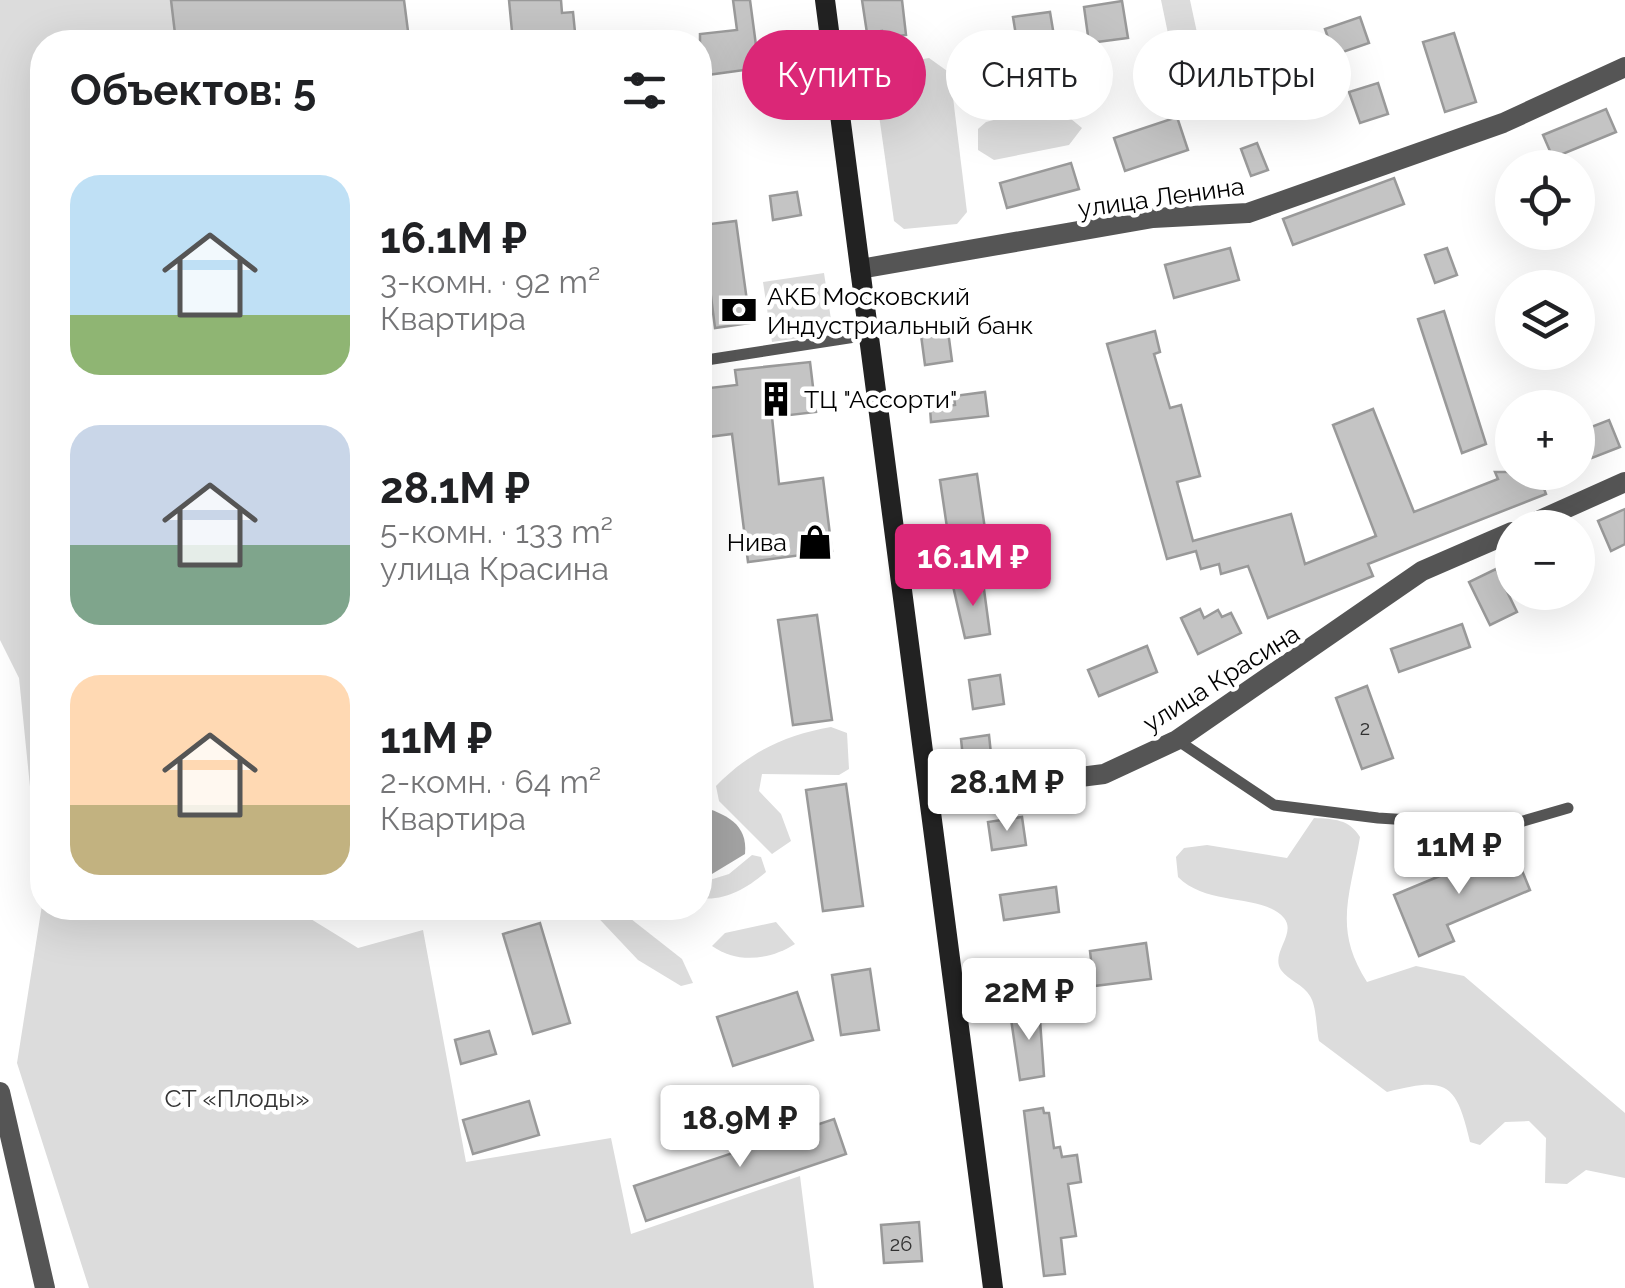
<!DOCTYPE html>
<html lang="ru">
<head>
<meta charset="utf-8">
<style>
  body { margin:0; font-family:Raleway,sans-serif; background:#f6f6f6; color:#202124; height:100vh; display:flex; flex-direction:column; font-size:38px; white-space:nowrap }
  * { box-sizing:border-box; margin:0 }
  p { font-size:32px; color:#757577 }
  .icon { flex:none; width:55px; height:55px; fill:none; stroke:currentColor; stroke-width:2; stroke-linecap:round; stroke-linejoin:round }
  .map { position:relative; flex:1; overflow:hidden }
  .details { position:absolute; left:30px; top:30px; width:682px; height:890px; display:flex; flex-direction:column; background:#fff; border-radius:40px; box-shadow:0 10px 40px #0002 }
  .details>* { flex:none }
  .guide { position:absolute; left:742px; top:30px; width:732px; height:90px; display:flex; gap:20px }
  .fabs { position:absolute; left:1495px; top:150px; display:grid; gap:20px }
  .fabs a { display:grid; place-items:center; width:100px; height:100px; border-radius:50%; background:#fff; box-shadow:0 10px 40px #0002; font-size:50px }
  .price { position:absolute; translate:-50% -85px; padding:0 22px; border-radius:10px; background:#fff; color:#222; font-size:32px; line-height:65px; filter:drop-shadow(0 2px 5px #0008) }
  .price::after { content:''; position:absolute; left:50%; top:60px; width:30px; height:22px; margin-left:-15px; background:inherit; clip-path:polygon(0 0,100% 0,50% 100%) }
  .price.selected { background:#db2777; color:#fff }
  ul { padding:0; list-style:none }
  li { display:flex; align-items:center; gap:30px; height:250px; padding:0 40px }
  li span { display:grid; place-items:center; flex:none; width:280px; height:200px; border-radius:30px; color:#555 }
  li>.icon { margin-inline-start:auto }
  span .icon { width:120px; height:120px; fill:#fffc; stroke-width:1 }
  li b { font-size:42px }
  h2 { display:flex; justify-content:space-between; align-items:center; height:120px; padding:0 40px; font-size:42px }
  .tag { padding:0 35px; border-radius:45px; background:#fff; box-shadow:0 10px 40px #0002; font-size:35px; line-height:90px }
  .tag.selected { background:#db2777; color:#fff }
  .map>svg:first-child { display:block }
  .green { fill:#dcdcdc }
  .water { fill:#a3a3a3 }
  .building { fill:#c4c4c4; stroke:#999; stroke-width:2.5 }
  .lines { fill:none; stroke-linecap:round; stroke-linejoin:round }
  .service { stroke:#555; stroke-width:11 }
  .minor { stroke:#555; stroke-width:20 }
  .secondary { stroke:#222; stroke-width:20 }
  .labels { text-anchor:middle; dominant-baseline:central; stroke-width:9; stroke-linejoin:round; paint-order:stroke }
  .number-label { font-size:20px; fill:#313131 }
  .street-label { font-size:25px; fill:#000; stroke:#fff }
  .poi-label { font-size:25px; fill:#000; stroke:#fff; text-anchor:start }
  .park-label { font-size:25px; fill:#333; stroke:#fff }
</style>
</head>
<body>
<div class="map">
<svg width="1625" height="1288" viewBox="0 0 1625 1288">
  <rect width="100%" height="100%" fill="#fff"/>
  <g class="green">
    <path d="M 0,0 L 171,0 L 176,42 L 42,42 L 42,908 L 293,908 L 358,948 L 423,930 L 466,1162 L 611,1138 L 631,1234 L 800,1176 L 814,1288 L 89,1288 L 17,1063 L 42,905 L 19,678 L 0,640 Z"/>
    <path d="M 1161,0 L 1190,0 L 1202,56 L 1158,84 L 1151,76 L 1171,48 Z"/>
    <path d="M 929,58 L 950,73 L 967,212 L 957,224 L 904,229 L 894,221 L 875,87 L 889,65 Z"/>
    <path d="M 1053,104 L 1082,128 L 1069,145 L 994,160 L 978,150 L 978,129 L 986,122 Z"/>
    <path d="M 824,273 L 833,333 L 772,342 L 763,282 Z"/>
    <path d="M 831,727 L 847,733 L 849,769 L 839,775 L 762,774 L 759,791 L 781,814 L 791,841 L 772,854 L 719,801 L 716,786 C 749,752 785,735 831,727 Z"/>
    <path d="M 1314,818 C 1334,819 1349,819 1360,837 C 1350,896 1333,929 1367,982 L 1416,966 L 1464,976 L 1625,1113 L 1625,1178 L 1586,1170 L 1567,1184 L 1545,1183 L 1546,1138 L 1529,1121 L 1505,1122 L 1480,1145 L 1470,1142 C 1456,1082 1447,1077 1387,1092 L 1319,1041 C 1316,1029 1317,1007 1310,996 C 1304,985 1288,980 1281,970 C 1270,953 1297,934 1284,918 C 1262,893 1208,907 1178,877 L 1176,857 L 1184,848 L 1207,845 L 1287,858 Z"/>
    <path d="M 752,855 L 761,857 L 766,872 C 747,888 726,901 700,898 L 700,883 L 729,874 Z"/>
    <path d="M 589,908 L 617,908 L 682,959 L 693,983 L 681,986 L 638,960 Z"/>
    <path d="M 776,922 L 795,944 C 770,960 737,964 712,946 L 725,933 Z"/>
  </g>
  <path class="water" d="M 700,806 C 726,814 748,824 745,854 L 707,877 L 700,876 Z"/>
  <g class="building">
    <path d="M 171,0 L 404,0 L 409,39 L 176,42 Z"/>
    <path d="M 509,0 L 561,0 L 562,13 L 573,12 L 576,42 L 513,42 Z"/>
    <path d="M 733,0 L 750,0 L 759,68 L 700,76 L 700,34 L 737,30 Z"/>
    <path d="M 862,0 L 902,0 L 906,35 L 883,38 L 882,31 L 867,33 Z"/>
    <path d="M 1122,1 L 1128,38 L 1089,43 L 1084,7 Z"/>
    <path d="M 1050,12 L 1056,48 L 1019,54 L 1013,17 Z"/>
    <path d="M 1360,17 L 1369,43 L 1334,55 L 1325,29 Z"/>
    <path d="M 1454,33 L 1476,102 L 1445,112 L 1423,42 Z"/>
    <path d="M 1378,83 L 1388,114 L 1360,123 L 1349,92 Z"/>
    <path d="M 1606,109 L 1616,132 L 1553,158 L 1543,135 Z"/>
    <path d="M 1177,117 L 1188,150 L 1125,171 L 1114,138 Z"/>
    <path d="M 1257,143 L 1268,170 L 1251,176 L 1241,149 Z"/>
    <path d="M 1071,163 L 1079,189 L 1007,208 L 1000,183 Z"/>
    <path d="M 1394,178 L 1404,204 L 1293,245 L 1283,219 Z"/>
    <path d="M 797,192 L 801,215 L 773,220 L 770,196 Z"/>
    <path d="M 736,221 L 750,323 L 715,328 L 702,225 Z"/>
    <path d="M 1230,248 L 1239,280 L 1174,298 L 1165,265 Z"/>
    <path d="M 1447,248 L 1457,275 L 1435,283 L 1425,255 Z"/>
    <path d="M 1444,311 L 1486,444 L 1462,453 L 1418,319 Z"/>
    <path d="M 948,331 L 952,361 L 925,365 L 921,335 Z"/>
    <path d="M 1155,331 L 1160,352 L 1154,354 L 1170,408 L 1181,405 L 1200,476 L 1177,482 L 1193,541 L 1291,514 L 1305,564 L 1376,536 L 1333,425 L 1373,409 L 1414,512 L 1498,479 L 1495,472 L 1538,472 L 1546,494 L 1368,564 L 1373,576 L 1268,618 L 1248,566 L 1221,574 L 1219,564 L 1201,569 L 1196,551 L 1167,559 L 1107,344 Z"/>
    <path d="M 810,362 L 816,412 L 772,417 L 779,484 L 823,478 L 832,551 L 748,562 L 732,434 L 700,438 L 700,389 L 737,385 L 735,370 Z"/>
    <path d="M 985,392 L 988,416 L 931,422 L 930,408 L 955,405 L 954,396 Z"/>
    <path d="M 1609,420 L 1620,447 L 1592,458 L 1581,431 Z"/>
    <path d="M 977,474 L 986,536 L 949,541 L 940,480 Z"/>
    <path d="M 1625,509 L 1625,544 L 1611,551 L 1598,521 Z"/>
    <path d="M 1496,569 L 1517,612 L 1490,625 L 1469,582 Z"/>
    <path d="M 983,582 L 990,634 L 965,638 L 953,586 Z"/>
    <path d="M 1200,609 L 1204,618 L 1218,610 L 1222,617 L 1231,613 L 1241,633 L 1198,654 L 1181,618 Z"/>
    <path d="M 817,615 L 832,720 L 793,725 L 778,620 Z"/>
    <path d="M 1462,624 L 1470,647 L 1399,672 L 1391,649 Z"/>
    <path d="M 1147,646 L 1157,672 L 1099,696 L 1088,670 Z"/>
    <path d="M 1000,675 L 1004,704 L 973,709 L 969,680 Z"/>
    <path d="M 1367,686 L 1393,758 L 1362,769 L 1336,698 Z"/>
    <path d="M 989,735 L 991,754 L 963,758 L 961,739 Z"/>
    <path d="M 846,784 L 863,906 L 823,911 L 806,790 Z"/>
    <path d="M 1022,817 L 1026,845 L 992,850 L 988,822 Z"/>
    <path d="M 1512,846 L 1530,890 L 1447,925 L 1454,941 L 1419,956 L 1394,895 Z"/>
    <path d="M 1056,887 L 1059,912 L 1004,920 L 1000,895 Z"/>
    <path d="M 540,923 L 570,1023 L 533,1034 L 503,934 Z"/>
    <path d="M 1146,943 L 1151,979 L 1094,986 L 1090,951 Z"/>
    <path d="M 870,969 L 879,1030 L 841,1035 L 832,975 Z"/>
    <path d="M 797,992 L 813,1040 L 733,1066 L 717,1017 Z"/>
    <path d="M 1039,1006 L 1044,1076 L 1020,1080 L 1011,1019 L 1019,1018 L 1018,1009 Z"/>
    <path d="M 489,1031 L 496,1054 L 461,1064 L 455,1040 Z"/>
    <path d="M 529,1101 L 539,1135 L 473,1154 L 463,1120 Z"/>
    <path d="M 1043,1108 L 1044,1113 L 1049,1113 L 1054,1148 L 1060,1147 L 1062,1157 L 1077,1155 L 1081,1182 L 1068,1184 L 1076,1236 L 1061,1238 L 1065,1274 L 1044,1276 L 1024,1111 Z"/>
    <path d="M 834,1119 L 846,1154 L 646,1221 L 634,1186 Z"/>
    <path d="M 919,1222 L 922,1261 L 884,1263 L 881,1225 Z"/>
  </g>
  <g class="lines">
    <g class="service">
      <path d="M 700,361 L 868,335"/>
      <path d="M 1177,740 L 1274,805 L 1378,818 L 1506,826 L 1568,808"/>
    </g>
    <g class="minor">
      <path d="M 860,269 L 1153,218 L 1248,213 L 1503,123 L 1625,67"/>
      <path d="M 1522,528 L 1625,482"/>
      <path d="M 930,796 L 1104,774 L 1177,740 L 1422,571 L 1512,532"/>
      <path d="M 0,1092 L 45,1288"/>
    </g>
    <path class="secondary" d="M 825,0 L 993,1288"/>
  </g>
  <defs>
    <symbol id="bank-bare" viewBox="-9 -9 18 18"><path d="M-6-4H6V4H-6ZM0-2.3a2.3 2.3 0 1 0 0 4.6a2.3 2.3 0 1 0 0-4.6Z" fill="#000" stroke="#fff" stroke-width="2.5" paint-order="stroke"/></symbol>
    <symbol id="building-bare" viewBox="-9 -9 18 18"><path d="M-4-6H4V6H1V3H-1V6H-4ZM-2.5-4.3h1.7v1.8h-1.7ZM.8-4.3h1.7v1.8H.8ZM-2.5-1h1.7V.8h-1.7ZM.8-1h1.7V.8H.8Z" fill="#000" stroke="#fff" stroke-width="2.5" paint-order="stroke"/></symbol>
    <symbol id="shop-bare" viewBox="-9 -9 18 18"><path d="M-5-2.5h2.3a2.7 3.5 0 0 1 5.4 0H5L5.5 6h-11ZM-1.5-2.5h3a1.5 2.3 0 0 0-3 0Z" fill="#000" stroke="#fff" stroke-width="2.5" paint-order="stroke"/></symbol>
  </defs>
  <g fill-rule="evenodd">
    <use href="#bank-bare" x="714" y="285" width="50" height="50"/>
    <use href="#building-bare" x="751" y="374" width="50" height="50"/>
    <use href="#shop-bare" x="790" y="517" width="50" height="50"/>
  </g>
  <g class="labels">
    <g class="number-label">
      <text x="1365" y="728">2</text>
      <text x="901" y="1244">26</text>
    </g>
    <g class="street-label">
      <text transform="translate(1161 197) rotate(-8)">улица Ленина</text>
      <text transform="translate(1221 678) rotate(-32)">улица Красина</text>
    </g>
    <g class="poi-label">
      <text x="767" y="296">АКБ Московский<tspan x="767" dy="29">Индустриальный банк</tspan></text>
      <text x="804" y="399">ТЦ "Ассорти"</text>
      <text x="787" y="542" text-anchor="end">Нива</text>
    </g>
    <g class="park-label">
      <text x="237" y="1098">СТ «Плоды»</text>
    </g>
  </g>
</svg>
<div class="fabs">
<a><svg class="icon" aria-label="locate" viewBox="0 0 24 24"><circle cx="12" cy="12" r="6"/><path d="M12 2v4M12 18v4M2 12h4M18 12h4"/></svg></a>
<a><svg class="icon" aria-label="layers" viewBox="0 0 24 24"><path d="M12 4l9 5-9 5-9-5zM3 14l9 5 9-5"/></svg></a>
<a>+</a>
<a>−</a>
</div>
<b class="price selected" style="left:973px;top:609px">16.1M ₽</b>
<b class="price" style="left:1007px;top:834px">28.1M ₽</b>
<b class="price" style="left:1459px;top:897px">11M ₽</b>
<b class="price" style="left:1029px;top:1043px">22M ₽</b>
<b class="price" style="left:740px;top:1170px">18.9M ₽</b>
<div class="guide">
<a class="tag selected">Купить</a>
<a class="tag">Снять</a>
<a class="tag">Фильтры</a>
</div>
<section class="details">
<h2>Объектов: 5<svg class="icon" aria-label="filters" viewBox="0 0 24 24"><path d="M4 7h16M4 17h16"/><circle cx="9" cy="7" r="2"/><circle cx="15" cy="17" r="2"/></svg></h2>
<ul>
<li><span style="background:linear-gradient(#bfe0f5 70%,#8fb573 0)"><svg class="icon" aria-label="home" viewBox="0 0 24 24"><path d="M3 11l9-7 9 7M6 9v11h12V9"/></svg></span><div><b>16.1M ₽</b><p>3-комн. · 92 m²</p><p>Квартира</p></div></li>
<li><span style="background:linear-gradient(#c9d6e8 60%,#7fa58c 0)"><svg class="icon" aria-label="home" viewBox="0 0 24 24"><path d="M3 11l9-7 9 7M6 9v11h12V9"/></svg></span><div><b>28.1M ₽</b><p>5-комн. · 133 m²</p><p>улица Красина</p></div></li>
<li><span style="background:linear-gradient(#ffd9b3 65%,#c2b280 0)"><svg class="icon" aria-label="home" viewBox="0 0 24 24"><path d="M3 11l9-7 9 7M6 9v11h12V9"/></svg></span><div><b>11M ₽</b><p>2-комн. · 64 m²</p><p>Квартира</p></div></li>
</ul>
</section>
</div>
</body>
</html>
